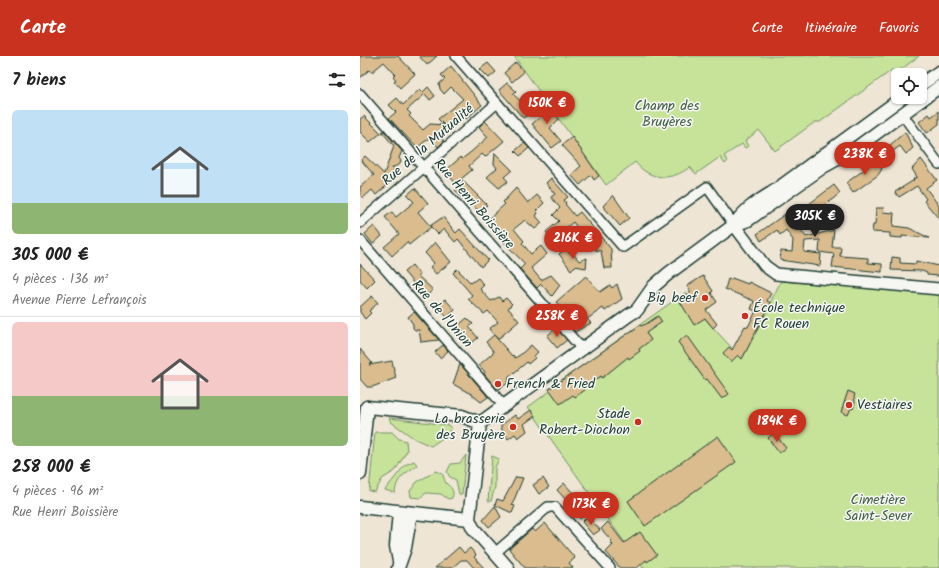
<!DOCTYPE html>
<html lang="fr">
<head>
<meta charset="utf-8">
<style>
  body { margin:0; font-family:Kalam,sans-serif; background:#f2f2f2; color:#222; height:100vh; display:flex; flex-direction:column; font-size:15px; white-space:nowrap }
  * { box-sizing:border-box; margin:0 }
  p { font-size:13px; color:#767676 }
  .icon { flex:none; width:22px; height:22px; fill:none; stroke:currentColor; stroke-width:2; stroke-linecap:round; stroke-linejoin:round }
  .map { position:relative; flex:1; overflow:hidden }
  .details { display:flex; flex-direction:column; background:#fff; width:360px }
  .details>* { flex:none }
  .fabs { position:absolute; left:531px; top:12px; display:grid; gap:8px }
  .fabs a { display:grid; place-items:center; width:36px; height:36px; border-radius:6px; background:#fff; box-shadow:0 1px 3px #0004; font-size:20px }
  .price { position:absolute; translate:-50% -34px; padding:0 9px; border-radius:14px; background:#c8321e; color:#fff; font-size:13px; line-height:26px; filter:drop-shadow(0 1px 2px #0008) }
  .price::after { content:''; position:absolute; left:50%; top:24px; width:12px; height:9px; margin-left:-6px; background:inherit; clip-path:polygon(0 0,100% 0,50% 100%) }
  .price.current { background:#222; color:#fff }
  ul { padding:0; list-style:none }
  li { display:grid; align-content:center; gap:8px; height:212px; padding:0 12px }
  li+li { border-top:1px solid #e0e0e0 }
  li span { display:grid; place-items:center; height:124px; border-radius:6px; color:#555 }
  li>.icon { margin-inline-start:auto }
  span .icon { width:72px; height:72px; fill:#fffc; stroke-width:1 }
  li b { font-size:17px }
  h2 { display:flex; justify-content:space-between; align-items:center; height:48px; padding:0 12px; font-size:17px }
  header { display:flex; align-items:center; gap:24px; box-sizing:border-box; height:56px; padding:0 20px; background:#c8321e; color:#fff }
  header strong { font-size:19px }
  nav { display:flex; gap:22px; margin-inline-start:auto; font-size:14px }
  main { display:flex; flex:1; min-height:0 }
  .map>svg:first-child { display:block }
  .green { fill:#c7e39a; stroke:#739067 }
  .building { fill:#dabc8e; stroke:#1f3d34 }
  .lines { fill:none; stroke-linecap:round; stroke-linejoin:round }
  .minor-casing { stroke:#1f3d34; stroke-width:12 }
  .tertiary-casing { stroke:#1f3d34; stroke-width:14 }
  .secondary-casing { stroke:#1f3d34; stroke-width:15 }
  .minor { stroke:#f6f6f2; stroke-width:9 }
  .tertiary { stroke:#f6f6f2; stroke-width:11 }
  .secondary { stroke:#f6f6f2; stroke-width:12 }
  .poi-dot { fill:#c8321e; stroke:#f6f6f2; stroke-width:1.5 }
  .labels { text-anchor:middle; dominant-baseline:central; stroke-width:3; stroke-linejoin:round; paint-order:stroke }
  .park-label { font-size:14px; fill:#415e48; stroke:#f6f6f2 }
  .street-label { font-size:14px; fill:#1f3d34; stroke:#f6f6f2 }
  .poi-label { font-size:14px; fill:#1f3d34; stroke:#f6f6f2; text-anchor:end }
</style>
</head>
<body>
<header>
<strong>Carte</strong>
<nav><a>Carte</a><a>Itinéraire</a><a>Favoris</a></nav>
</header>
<main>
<section class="details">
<h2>7 biens<svg class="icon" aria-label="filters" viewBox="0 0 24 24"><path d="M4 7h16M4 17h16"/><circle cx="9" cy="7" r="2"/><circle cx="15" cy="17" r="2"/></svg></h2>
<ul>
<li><span style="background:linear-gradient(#bfe0f5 75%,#8fb573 0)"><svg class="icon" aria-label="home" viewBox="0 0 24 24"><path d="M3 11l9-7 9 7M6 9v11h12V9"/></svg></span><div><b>305 000 €</b><p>4 pièces · 136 m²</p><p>Avenue Pierre Lefrançois</p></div></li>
<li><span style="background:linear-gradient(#f6c9c9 60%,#8fb573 0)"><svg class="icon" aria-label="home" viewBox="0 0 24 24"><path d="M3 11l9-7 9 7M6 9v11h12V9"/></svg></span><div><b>258 000 €</b><p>4 pièces · 96 m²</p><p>Rue Henri Boissière</p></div></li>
</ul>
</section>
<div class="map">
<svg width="579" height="512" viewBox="0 0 579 512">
  <rect width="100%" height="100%" fill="#eee5d4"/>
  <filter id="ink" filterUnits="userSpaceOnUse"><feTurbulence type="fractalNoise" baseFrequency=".025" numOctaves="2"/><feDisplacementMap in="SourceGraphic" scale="8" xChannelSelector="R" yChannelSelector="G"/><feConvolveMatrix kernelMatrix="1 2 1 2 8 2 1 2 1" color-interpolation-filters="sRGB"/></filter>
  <g filter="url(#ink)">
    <g class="green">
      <path d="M 154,0 L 559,0 L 539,15 L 532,14 L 460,66 L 455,66 L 415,95 L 399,74 L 385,85 L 388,90 L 385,92 L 382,88 L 364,100 L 368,105 L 365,108 L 360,101 L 336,118 L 330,111 C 312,125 290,125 275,106 L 246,129 Z"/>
      <path d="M 421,225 L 579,238 L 579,512 L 283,512 L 168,351 L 190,335 L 189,333 L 326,236 L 347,265 L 382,303 Z"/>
      <path d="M 29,362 L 88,369 L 91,372 L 87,379 L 71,390 L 55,383 L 31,366 Z"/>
      <path d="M 15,376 L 32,376 L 39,383 L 46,385 L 47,395 L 35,415 L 22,423 L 15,436 L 9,435 Z"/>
      <path d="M 106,399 L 102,438 L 99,438 L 96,424 L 90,421 L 87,416 L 91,408 L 100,407 Z"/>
      <path d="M 132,400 L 139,403 L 135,411 L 135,431 L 131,445 L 128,445 Z"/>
      <path d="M 54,405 L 57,409 C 45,418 36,422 35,437 L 25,434 L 45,409 Z"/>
      <path d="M 76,415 L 82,417 C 84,421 84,424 86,427 C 91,432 95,434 92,442 L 88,443 L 81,438 L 66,437 L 60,442 L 51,441 L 50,435 L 57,426 Z"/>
    </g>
    <g class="building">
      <path d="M 0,0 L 38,0 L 55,18 L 40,32 L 34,25 L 36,24 L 33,20 L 35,18 L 24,6 L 12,16 L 9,14 L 0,22 Z"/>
      <path d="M 59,0 L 77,0 L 67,9 Z"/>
      <path d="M 156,6 L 164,16 L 152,26 L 144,17 Z"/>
      <path d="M 128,7 L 136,16 L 129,22 L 120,13 Z"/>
      <path d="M 91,10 L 122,49 L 106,63 L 104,61 L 81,81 L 84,85 L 78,91 L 70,81 L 57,92 L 29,62 L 36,56 L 29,49 L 37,42 L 43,49 L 60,33 L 64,37 L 63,36 L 68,31 L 75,40 L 70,44 L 65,38 L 47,54 L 51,58 L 49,60 L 63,74 L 70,68 L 84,69 L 78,63 L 103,43 L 91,31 L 84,38 L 80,33 L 79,28 L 85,23 L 81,19 Z"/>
      <path d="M 147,27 L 156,35 L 153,38 L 167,51 L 164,54 L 168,59 L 163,62 L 139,34 Z"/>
      <path d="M 185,43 L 199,63 L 190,72 L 201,85 L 192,92 L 172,68 L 186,56 L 180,48 Z"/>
      <path d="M 579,55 L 579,68 L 567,77 L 559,66 L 569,58 L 571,61 Z"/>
      <path d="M 4,60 L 21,77 L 10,86 L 0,76 L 0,63 Z"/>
      <path d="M 125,65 L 144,85 L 125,101 L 122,98 L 109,110 L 112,114 L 101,123 L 127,149 L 119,156 L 105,140 L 103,143 L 95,134 L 99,131 L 85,115 L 101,101 L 102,103 L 111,96 L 128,81 L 119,71 Z"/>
      <path d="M 24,75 L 42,95 L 39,102 L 41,105 L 40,108 L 32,112 L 39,119 L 16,139 L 12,134 L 3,142 L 0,139 L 0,131 L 14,119 L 1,104 L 5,100 L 24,118 L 34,90 L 22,76 Z"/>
      <path d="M 545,76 L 553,92 L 546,98 L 540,90 L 533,95 L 529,90 Z"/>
      <path d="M 212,81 L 239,120 L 234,124 L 231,119 L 220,129 L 211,119 L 221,110 L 202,89 Z"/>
      <path d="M 164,87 L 169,92 L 160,100 L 155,95 Z"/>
      <path d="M 135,97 L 152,114 L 144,121 L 148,125 L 139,132 L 127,121 L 137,112 L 134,108 Z"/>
      <path d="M 514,101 L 522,113 L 518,119 L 493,137 L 486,127 L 509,110 L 507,106 Z"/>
      <path d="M 561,103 L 577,124 L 566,132 L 579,150 L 579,163 L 564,145 L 566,143 L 557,130 L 539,141 L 535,136 L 554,124 L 553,123 L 557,121 L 552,113 Z"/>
      <path d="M 191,122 L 208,141 L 204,144 L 206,147 L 205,148 L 215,160 L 220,156 L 251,193 L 252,212 L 244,212 L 241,195 L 235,194 L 236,191 L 228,183 L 227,185 L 213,166 L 199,178 L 196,176 L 190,181 L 186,176 L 199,165 L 193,159 L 200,152 L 191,141 L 195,138 L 186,127 Z"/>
      <path d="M 474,129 L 480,137 L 439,171 L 446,181 L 474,174 L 472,191 L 481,191 L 480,200 L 508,202 L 508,207 L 522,208 L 522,216 L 472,211 L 474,198 L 459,196 L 460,184 L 445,185 L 444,196 L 461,198 L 460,210 L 420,204 L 421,195 L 432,196 L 433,184 L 426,174 L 420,179 L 417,174 L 401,185 L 397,178 L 428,156 L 432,161 Z"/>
      <path d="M 55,132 L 68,147 L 58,156 L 71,171 L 49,189 L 47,186 L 32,200 L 24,191 L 39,178 L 25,161 L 32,156 L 36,161 L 54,146 L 47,139 Z"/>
      <path d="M 156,132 L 168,147 L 177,139 L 184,147 L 176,155 L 178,157 L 176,160 L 182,167 L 175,173 L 165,164 L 154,173 L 164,185 L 162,187 L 171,198 L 181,190 L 187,198 L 171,212 L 181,224 L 191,219 L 200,229 L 192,240 L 181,228 L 177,232 L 160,213 L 165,208 L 138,180 L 142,176 L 130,162 L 145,148 L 143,146 Z"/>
      <path d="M 253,139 L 269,162 L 260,170 L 243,150 Z"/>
      <path d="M 516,152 L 524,152 L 523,156 L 534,157 L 533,170 L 549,172 L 569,182 L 542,180 L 542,182 L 530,181 L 530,177 L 512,176 L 513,169 L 515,169 Z"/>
      <path d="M 83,161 L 96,177 L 100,173 L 128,204 L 121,211 L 98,183 L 95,186 L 84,173 L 78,178 L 70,170 Z"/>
      <path d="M 14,170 L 22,180 L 13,188 L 5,178 Z"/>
      <path d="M 75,186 L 91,206 L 76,218 L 70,211 L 74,207 L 65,197 Z"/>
      <path d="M 205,193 L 210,198 L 212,196 L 219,205 L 227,202 L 226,212 L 215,210 L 211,214 L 199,198 Z"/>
      <path d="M 532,201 L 540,202 L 540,207 L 556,208 L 556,205 L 579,210 L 579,220 L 567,219 L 567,217 L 562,215 L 531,214 Z"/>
      <path d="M 0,208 L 15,224 L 7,232 L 0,224 Z"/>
      <path d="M 52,209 L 60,219 L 58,220 L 73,234 L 65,241 L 44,216 Z"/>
      <path d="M 97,213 L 111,227 L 118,222 L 124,229 L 120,233 L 131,245 L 139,241 L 142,245 L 146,242 L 152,248 L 148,252 L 159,265 L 138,283 L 129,273 L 138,266 L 128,255 L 124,258 L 108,243 L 112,239 L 93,217 Z"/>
      <path d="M 226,220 L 240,236 L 250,229 L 252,232 L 257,228 L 262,243 L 245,255 L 243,252 L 227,263 L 231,267 L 215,276 L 206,266 L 208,264 L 205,260 L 207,258 L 196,246 Z"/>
      <path d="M 343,220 L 353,235 L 351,237 L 357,246 L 346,254 L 357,268 L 353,272 L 345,262 L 334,269 L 319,244 L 331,236 L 327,230 Z"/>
      <path d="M 372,222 L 388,228 L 389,226 L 411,237 L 407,245 L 411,247 L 382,303 L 378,299 L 371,306 L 363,297 L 369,291 L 372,294 L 385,270 L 388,271 L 396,255 L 391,253 L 394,245 L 365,233 L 368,223 L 371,224 Z"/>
      <path d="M 12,240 L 18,247 L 9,255 L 11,257 L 5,263 L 0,256 L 0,251 Z"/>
      <path d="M 85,243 L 95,254 L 87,261 L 77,250 Z"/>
      <path d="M 54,256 L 79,284 L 61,286 L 59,274 L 55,274 L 53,272 L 53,268 L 48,261 Z"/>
      <path d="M 298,260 L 302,266 L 286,277 L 291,284 L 279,293 L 280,295 L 269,303 L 268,301 L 242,322 L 241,320 L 224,332 L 225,334 L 215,341 L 213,339 L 200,348 L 189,333 L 280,269 L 281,270 L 286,268 Z"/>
      <path d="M 107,262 L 113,268 L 109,271 L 118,282 L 108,290 L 93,274 Z"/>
      <path d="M 196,272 L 207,284 L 197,292 L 187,280 Z"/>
      <path d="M 134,279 L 152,300 L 153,299 L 155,302 L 160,299 L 171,289 L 178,296 L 174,300 L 175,302 L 168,308 L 167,306 L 149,321 L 148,327 L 139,333 L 137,333 L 124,318 L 125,316 L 119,309 L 134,296 L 126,286 Z"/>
      <path d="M 327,279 L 369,338 L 362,343 L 347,323 L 345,324 L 318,286 Z"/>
      <path d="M 83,289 L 88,295 L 80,302 L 75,296 Z"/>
      <path d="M 0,293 L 12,307 L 9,309 L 32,305 L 36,322 L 12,331 L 7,331 L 0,323 Z"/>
      <path d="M 100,308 L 128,341 L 121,346 L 110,337 L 109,337 L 93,328 Z"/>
      <path d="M 488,335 L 495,338 L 494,341 L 495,346 L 493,353 L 491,352 L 488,359 L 481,356 Z"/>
      <path d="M 171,354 L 175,360 L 164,368 L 167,375 L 158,382 L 155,378 L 148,383 L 141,372 L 141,369 L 155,359 L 158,363 Z"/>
      <path d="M 414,377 L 426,392 L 419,397 L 408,382 Z"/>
      <path d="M 358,380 L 376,406 L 285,470 L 268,445 Z"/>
      <path d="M 156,421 L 163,422 L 152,449 L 155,450 L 152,457 L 135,449 L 137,443 L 143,445 Z"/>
      <path d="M 183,422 L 189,431 L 179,438 L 173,429 Z"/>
      <path d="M 204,427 L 213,437 L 206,444 L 197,434 Z"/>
      <path d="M 219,447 L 221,448 L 223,447 L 228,452 L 226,454 L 228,456 L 220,463 L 220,457 L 216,452 Z"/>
      <path d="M 135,450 L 141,461 L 129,471 L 123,464 Z"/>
      <path d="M 228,460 L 240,474 L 233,479 L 222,466 Z"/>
      <path d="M 248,466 L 264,487 L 280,476 L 297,499 L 287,506 L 286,504 L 277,512 L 260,512 L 246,496 L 253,489 L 250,486 L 252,485 L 241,473 Z"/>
      <path d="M 185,467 L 215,502 L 209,507 L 213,512 L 165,512 L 149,493 L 172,473 L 175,476 Z"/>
      <path d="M 99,491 L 104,497 L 110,492 L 116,499 L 114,501 L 124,512 L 114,512 L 107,504 L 101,504 L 92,512 L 75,512 Z"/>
    </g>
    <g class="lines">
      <defs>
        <g id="minor">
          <path d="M 96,0 L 263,191 L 347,131 L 374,169"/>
          <path d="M 0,38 L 222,293"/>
          <path d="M 542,58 L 579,108"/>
          <path d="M 0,167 L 137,47"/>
          <path d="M 0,184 L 144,350"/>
          <path d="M 135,497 L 188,451 L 195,451 L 250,512"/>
        </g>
        <path id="tertiary" d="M 374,169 L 405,210 L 416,218 L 579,233"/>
        <g id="secondary">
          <path d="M 560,29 L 579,16"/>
          <path d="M 374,169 C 385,153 397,146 413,136 L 543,41"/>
          <path d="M 7,351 L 102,360 L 120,367"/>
          <path d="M 120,367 L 269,259 L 277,254 L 294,230 L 309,217 L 374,169 L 388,164 L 463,111 L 492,95 L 579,31"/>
          <path d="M 120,367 L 109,463 L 113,472 L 148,512"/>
          <path d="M 0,418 L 7,351"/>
          <path d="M 0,451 L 109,463"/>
          <path d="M 39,456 L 36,490 L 39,505"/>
          <path d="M 38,512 L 45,492 L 51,457"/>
        </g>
      </defs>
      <use href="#minor" class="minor-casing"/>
      <use href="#tertiary" class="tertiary-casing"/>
      <use href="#secondary" class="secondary-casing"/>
      <use href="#minor" class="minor"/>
      <use href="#tertiary" class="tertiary"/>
      <use href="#secondary" class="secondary"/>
    </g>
  </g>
  <g class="poi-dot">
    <circle cx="345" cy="242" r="4"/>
    <circle cx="385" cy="260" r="4"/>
    <circle cx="138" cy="328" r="4"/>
    <circle cx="489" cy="349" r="4"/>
    <circle cx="278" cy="366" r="4"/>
    <circle cx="153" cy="371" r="4"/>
  </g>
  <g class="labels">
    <g class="park-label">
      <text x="307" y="50">Champ des<tspan x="307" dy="16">Bruyères</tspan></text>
      <text x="518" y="444">Cimetière<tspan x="518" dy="16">Saint-Sever</tspan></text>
    </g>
    <g class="street-label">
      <text transform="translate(68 89) rotate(-41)">Rue de la Mutualité</text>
      <text transform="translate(114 148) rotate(49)">Rue Henri Boissière</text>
      <text transform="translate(82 258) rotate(49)">Rue de l'Union</text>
    </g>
    <g class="poi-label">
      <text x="337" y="242">Big beef</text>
      <text x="393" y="252" text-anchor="start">École technique<tspan x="393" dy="16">FC Rouen</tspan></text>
      <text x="146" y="328" text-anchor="start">French &amp; Fried</text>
      <text x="497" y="349" text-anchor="start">Vestiaires</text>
      <text x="270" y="358">Stade<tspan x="270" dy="16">Robert-Diochon</tspan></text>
      <text x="145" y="363">La brasserie<tspan x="145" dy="16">des Bruyère</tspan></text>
    </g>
  </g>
</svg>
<div class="fabs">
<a><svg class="icon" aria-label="locate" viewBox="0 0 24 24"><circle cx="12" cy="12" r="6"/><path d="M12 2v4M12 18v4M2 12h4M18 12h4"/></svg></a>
</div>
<b class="price" style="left:187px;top:69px">150K €</b>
<b class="price" style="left:505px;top:120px">238K €</b>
<b class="price current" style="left:455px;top:182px">305K €</b>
<b class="price" style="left:213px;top:204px">216K €</b>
<b class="price" style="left:197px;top:282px">258K €</b>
<b class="price" style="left:417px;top:387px">184K €</b>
<b class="price" style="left:231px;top:470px">173K €</b>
</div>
</main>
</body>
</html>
